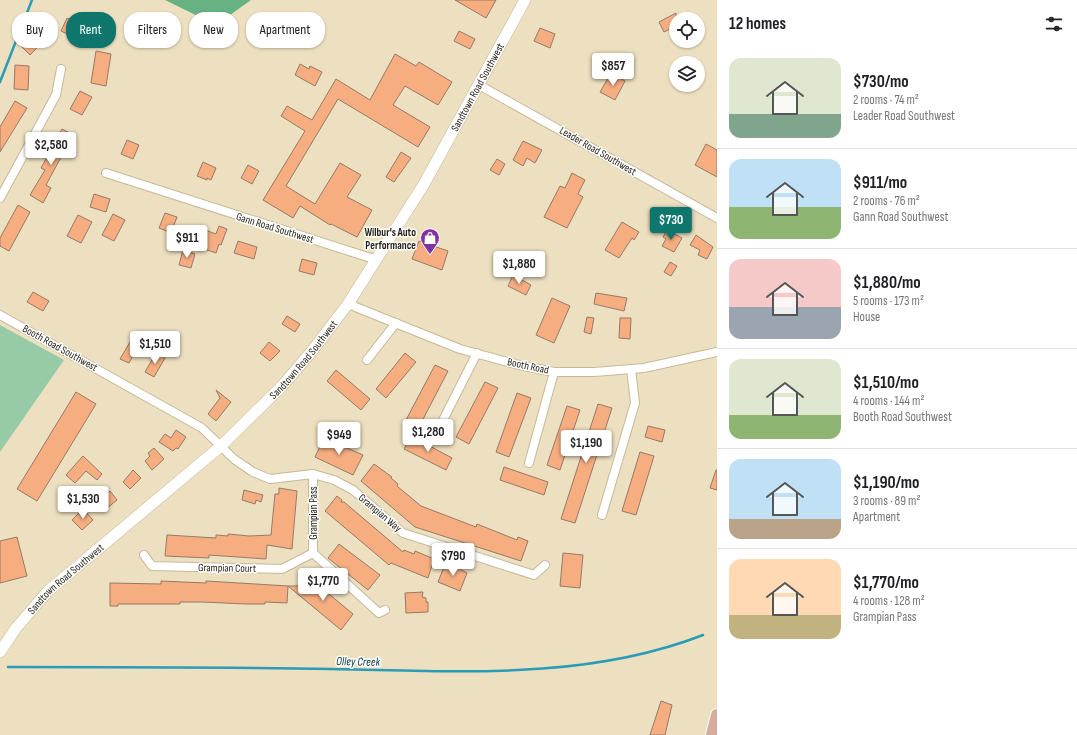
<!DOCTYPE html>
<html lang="en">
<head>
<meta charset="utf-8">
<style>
  body { margin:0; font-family:"Sofia Sans Condensed",sans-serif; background:#f6f6f6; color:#202124; height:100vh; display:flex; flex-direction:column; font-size:15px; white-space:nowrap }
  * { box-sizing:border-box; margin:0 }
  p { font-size:13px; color:#757577 }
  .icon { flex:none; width:22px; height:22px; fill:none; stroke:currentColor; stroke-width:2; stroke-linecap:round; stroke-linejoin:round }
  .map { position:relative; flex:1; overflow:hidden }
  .drawer { display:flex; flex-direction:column; background:#fff; width:360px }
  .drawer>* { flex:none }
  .hud { position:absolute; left:12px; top:12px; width:380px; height:36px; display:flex; gap:8px }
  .fabs { position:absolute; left:669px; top:12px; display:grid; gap:8px }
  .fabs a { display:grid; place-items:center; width:36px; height:36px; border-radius:50%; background:#fff; box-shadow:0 1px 3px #0004; font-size:20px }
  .price { position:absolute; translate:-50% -34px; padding:0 9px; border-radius:4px; background:#fff; color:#222; font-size:13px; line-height:26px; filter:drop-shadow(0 1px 2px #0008) }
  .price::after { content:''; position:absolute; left:50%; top:24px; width:12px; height:9px; margin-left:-6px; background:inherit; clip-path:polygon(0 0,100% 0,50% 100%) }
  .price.active { background:#0f766e; color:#fff }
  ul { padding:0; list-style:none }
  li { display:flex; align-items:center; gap:12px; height:100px; padding:0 12px }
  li+li { border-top:1px solid #e0e0e0 }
  li span { display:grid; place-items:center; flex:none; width:112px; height:80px; border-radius:12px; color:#555 }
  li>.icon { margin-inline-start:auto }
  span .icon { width:48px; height:48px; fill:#fffc; stroke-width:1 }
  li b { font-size:17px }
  h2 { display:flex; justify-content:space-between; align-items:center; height:48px; padding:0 12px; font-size:17px }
  .chip { padding:0 14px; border-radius:16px; background:#fff; box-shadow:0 1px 3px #0004; font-size:14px; line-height:36px }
  .chip.active { background:#0f766e; color:#fff }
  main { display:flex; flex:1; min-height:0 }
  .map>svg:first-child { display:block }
  .green { fill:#97caa7 }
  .forest { fill:#67b282 }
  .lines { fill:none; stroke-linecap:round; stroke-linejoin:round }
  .stream { stroke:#2b9cb6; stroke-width:2.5 }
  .building { fill:#f6ae81; stroke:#967967 }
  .street-casing { stroke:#c6b99a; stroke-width:10 }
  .secondary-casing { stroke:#c6b99a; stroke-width:12 }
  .primary-casing { stroke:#fff; stroke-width:14 }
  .street { stroke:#fff; stroke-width:8 }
  .secondary { stroke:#fff; stroke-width:11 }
  .primary { stroke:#d6ac9d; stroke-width:12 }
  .labels { text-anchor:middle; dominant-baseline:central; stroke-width:3; stroke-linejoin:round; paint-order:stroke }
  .street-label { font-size:11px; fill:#221d11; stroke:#fff }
  .poi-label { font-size:11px; font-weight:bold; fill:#221d11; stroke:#fff; text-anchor:end }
  .water-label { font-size:12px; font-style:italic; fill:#053843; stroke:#fff }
</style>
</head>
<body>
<main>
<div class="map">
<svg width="717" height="735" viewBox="0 0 717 735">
  <rect width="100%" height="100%" fill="#ede0c0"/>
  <path class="green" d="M 0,325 L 64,360 L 0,452 Z"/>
  <path class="forest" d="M 165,0 L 251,0 L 216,25 Z"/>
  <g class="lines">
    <g class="stream">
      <path d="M 0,82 L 32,0"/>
      <path d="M 8,667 C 116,667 224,667 331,669 C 455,671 585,681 703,635"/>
    </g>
  </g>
  <g class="building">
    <path d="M 455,0 L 496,0 L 486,18 Z"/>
    <path d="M 676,13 L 676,26 L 664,32 L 659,22 Z"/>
    <path d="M 67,18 L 96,32 L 90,45 L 61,31 Z"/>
    <path d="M 42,22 L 52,32 L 30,55 L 19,44 Z"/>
    <path d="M 540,28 L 555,34 L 550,48 L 534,41 Z"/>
    <path d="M 459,31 L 475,39 L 470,49 L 454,41 Z"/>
    <path d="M 96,51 L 111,54 L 106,86 L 91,83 Z"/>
    <path d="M 395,54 L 416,66 L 419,62 L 452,82 L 438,105 L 405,86 L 393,105 L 430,127 L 418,147 L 338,99 L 286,186 L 315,204 L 340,163 L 361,175 L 347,197 L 372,210 L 357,237 L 331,224 L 330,225 L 300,206 L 293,218 L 263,200 L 305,131 L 281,116 L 287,106 L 312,120 L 336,79 L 370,100 Z"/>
    <path d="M 300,64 L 309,69 L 310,66 L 322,72 L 315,86 L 295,75 Z"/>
    <path d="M 15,65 L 29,66 L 28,90 L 14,89 Z"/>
    <path d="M 611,73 L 625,81 L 615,100 L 600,92 Z"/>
    <path d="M 80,91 L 92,97 L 82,115 L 70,109 Z"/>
    <path d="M 15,101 L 27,108 L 0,152 L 0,127 Z"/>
    <path d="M 62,129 L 73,135 L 46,185 L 51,188 L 43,203 L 30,195 L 45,170 L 41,168 Z"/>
    <path d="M 127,140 L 139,145 L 133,159 L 121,154 Z"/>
    <path d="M 523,141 L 542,150 L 535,163 L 527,158 L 523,166 L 513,160 Z"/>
    <path d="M 706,144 L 717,150 L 717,177 L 695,165 Z"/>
    <path d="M 401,152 L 411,158 L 394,182 L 386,177 Z"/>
    <path d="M 497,159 L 505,164 L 499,175 L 490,170 Z"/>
    <path d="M 203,162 L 216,168 L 211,180 L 207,178 L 207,180 L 197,176 Z"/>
    <path d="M 248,165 L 259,171 L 252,184 L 241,178 Z"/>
    <path d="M 572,173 L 585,180 L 578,194 L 583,197 L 567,228 L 544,217 L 560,186 L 565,188 Z"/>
    <path d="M 94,194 L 110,199 L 106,212 L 90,207 Z"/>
    <path d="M 18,205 L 30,212 L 9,251 L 0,246 L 0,238 Z"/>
    <path d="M 165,213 L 177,217 L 171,233 L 159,228 Z"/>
    <path d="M 113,214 L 125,220 L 114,241 L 102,235 Z"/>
    <path d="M 78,215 L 92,222 L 81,243 L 67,236 Z"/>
    <path d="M 622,222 L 639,232 L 634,240 L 632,238 L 619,258 L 605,250 Z"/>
    <path d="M 219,226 L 227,229 L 221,245 L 219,244 L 216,253 L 199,247 L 205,230 L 216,234 Z"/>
    <path d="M 667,230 L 682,238 L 674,252 L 662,246 L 666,239 L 663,237 Z"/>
    <path d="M 696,235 L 713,247 L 707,259 L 698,255 L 700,250 L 690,245 Z"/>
    <path d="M 238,241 L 257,247 L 254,259 L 234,253 Z"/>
    <path d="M 419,241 L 448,251 L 442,270 L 412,259 Z"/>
    <path d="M 183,250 L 195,254 L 191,268 L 179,265 Z"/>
    <path d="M 302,259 L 317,263 L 314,275 L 299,271 Z"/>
    <path d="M 670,262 L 677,266 L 671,276 L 664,272 Z"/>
    <path d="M 513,275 L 531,285 L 526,295 L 508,286 Z"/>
    <path d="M 33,292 L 49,301 L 43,311 L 27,302 Z"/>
    <path d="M 596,293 L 627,298 L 624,311 L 594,304 Z"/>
    <path d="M 552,298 L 570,306 L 554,343 L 536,335 Z"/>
    <path d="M 287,316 L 300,324 L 295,332 L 282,324 Z"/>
    <path d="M 587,317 L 594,318 L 591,334 L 584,332 Z"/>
    <path d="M 620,318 L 631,318 L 630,339 L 619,338 Z"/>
    <path d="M 130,342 L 141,348 L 137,355 L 134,354 L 129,363 L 120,359 Z"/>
    <path d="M 269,342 L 280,351 L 270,361 L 260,353 Z"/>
    <path d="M 156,353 L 165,358 L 154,377 L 145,372 Z"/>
    <path d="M 405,353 L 416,362 L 386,398 L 376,389 Z"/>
    <path d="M 435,365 L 448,371 L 419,427 L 406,420 Z"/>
    <path d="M 336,370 L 370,399 L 361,410 L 327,381 Z"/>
    <path d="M 485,382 L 498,388 L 469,444 L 456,437 Z"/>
    <path d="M 216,390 L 231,402 L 216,421 L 208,414 L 220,398 Z"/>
    <path d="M 76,392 L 96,404 L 37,501 L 17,489 Z"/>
    <path d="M 517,393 L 531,398 L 509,457 L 496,452 Z"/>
    <path d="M 598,404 L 612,408 L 575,523 L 561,519 Z"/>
    <path d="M 567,406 L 580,410 L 560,470 L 547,465 Z"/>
    <path d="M 648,426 L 665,430 L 662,442 L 645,437 Z"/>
    <path d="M 176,430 L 186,437 L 178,449 L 176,448 L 173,451 L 159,442 L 165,434 L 171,438 Z"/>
    <path d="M 411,436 L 452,458 L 446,470 L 404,449 Z"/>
    <path d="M 324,438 L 363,455 L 353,475 L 315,457 Z"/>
    <path d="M 154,448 L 164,459 L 152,470 L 145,461 L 150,456 L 148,453 Z"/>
    <path d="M 640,452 L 654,456 L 636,515 L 622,511 Z"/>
    <path d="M 83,456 L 102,474 L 97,480 L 86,471 L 75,483 L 66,475 Z"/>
    <path d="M 374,464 L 392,477 L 391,478 L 398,484 L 397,486 L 421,506 L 476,527 L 477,524 L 517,540 L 518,537 L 528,541 L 521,561 L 415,527 L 361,481 Z"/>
    <path d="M 504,467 L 548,482 L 544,495 L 500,480 Z"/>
    <path d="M 133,470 L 141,478 L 130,489 L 123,482 Z"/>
    <path d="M 716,470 L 717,470 L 717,490 L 710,488 Z"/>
    <path d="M 279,488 L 297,491 L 292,549 L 267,545 L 266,559 L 209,555 L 209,558 L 165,556 L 167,535 L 216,538 L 216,535 L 228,536 L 228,534 L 249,536 L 271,535 L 275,494 L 279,494 Z"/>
    <path d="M 244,490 L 263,495 L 261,502 L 256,500 L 255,504 L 242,500 Z"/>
    <path d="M 100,491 L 105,496 L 110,491 L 117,500 L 106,509 L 94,496 Z"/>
    <path d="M 337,496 L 342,500 L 341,502 L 344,502 L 403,552 L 404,550 L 414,554 L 415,551 L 434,559 L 428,578 L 391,563 L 389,565 L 325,511 Z"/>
    <path d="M 83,509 L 93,520 L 82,530 L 72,520 Z"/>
    <path d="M 17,537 L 27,576 L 0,583 L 0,541 Z"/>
    <path d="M 339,544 L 380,575 L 368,590 L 328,558 Z"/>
    <path d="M 563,553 L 583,555 L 580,588 L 560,586 Z"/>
    <path d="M 446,562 L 467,573 L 460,591 L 438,582 Z"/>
    <path d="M 306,575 L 353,614 L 341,630 L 288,586 L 297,586 Z"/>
    <path d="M 161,581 L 206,583 L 206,581 L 288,586 L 287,603 L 265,602 L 265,604 L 246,604 L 202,602 L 180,602 L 180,604 L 118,604 L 118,606 L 110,606 L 110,583 L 161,584 Z"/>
    <path d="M 423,592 L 422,597 L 426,598 L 426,602 L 428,602 L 428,612 L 406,613 L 405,593 Z"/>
    <path d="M 661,701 L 672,705 L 665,735 L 650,735 Z"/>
  </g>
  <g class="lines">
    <defs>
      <g id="street">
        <path d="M 479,85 L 717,218"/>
        <path d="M 106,173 L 377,260"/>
        <path d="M 0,198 L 56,95 L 61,69"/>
        <path d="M 348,304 L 460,349 L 519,365 L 554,372 L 594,372 L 644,368 L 717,352"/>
        <path d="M 0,315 L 202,428 L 234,459 L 253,472 L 270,479 L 313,474 L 334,480 L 353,490 L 403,533 L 534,575 L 545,565"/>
        <path d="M 367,360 L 396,323"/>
        <path d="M 436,434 L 477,353"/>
        <path d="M 529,463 L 554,372"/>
        <path d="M 313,474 L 313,553 L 379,613 L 385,610"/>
        <path d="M 602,515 L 635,403 L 631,369"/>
        <path d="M 144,555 L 152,566 L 282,569 L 313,553"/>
      </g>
      <g id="secondary">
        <path id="s1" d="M 0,652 L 16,628 L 48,591 L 221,446 L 282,386 L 312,351 L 348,304 L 424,184 L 525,0"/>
      </g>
      <path id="primary" d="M 712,735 L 717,715"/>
    </defs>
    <use href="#street" class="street-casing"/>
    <use href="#secondary" class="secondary-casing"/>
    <use href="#primary" class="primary-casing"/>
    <use href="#street" class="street"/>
    <use href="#secondary" class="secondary"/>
    <use href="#primary" class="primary"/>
  </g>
  <defs>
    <symbol id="shop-pin" viewBox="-11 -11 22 30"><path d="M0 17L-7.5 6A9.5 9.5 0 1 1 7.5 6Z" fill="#8132a2" stroke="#fff"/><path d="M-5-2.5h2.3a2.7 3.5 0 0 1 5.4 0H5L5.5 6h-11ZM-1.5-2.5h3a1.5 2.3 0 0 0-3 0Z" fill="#fff"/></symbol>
  </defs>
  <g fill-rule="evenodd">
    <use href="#shop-pin" x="419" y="227" width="22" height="30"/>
  </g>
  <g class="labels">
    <g class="street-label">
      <text stroke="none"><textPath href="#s1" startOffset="747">Sandtown Road Southwest</textPath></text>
      <text transform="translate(598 151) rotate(30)">Leader Road Southwest</text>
      <text transform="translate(275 228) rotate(17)">Gann Road Southwest</text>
      <text transform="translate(60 348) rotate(29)">Booth Road Southwest</text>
      <text stroke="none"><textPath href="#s1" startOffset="423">Sandtown Road Southwest</textPath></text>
      <text transform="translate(528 366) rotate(12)">Booth Road</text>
      <text transform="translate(313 513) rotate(-90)">Grampian Pass</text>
      <text transform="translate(380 513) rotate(40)">Grampian Way</text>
      <text transform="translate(227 568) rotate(1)">Grampian Court</text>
      <text stroke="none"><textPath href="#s1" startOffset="99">Sandtown Road Southwest</textPath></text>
    </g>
    <g class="poi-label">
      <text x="416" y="232">Wilbur's Auto<tspan x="416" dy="13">Performance</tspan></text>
    </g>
    <g class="water-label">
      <text transform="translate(358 662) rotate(1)">Olley Creek</text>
    </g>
  </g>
</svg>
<div class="fabs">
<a><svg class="icon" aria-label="locate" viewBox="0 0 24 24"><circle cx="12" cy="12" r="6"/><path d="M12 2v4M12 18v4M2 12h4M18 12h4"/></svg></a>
<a><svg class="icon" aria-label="layers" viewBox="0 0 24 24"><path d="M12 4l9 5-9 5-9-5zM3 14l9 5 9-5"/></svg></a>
</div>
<b class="price" style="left:613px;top:87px">$857</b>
<b class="price" style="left:51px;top:166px">$2,580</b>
<b class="price active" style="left:671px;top:241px">$730</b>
<b class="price" style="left:187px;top:259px">$911</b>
<b class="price" style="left:519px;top:285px">$1,880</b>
<b class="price" style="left:155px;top:365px">$1,510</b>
<b class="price" style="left:428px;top:453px">$1,280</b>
<b class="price" style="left:339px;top:456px">$949</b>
<b class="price" style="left:586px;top:464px">$1,190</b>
<b class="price" style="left:83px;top:520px">$1,530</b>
<b class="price" style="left:453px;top:577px">$790</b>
<b class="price" style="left:323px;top:602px">$1,770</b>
<div class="hud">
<a class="chip">Buy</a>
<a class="chip active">Rent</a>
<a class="chip">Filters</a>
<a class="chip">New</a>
<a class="chip">Apartment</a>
</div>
</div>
<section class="drawer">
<h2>12 homes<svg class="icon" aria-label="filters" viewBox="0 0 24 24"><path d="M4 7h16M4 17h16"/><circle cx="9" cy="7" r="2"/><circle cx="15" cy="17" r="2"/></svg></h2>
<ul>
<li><span style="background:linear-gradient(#dfe7d0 70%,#7fa58c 0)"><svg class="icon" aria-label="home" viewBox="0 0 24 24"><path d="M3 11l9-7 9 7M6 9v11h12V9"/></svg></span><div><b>$730/mo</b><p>2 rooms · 74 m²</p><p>Leader Road Southwest</p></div></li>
<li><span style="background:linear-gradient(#bfe0f5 60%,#8fb573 0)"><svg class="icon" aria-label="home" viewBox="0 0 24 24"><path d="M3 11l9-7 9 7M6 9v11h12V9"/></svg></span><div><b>$911/mo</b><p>2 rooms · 76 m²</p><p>Gann Road Southwest</p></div></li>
<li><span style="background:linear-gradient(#f6c9c9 60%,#9aa5b1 0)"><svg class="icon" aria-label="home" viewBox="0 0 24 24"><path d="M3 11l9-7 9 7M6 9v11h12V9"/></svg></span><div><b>$1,880/mo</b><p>5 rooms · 173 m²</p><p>House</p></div></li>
<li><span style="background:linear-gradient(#dfe7d0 70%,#8fb573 0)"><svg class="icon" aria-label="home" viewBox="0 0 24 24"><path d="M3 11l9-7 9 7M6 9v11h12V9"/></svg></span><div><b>$1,510/mo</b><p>4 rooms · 144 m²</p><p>Booth Road Southwest</p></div></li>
<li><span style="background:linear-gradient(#bfe0f5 75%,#b9a48a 0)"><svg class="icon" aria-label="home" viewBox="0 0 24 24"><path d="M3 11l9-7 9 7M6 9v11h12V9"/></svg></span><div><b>$1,190/mo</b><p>3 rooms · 89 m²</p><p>Apartment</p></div></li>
<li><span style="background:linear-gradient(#ffd9b3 70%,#c2b280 0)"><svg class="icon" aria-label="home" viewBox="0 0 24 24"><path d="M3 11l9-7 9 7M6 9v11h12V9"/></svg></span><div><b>$1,770/mo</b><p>4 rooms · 128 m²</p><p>Grampian Pass</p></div></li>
</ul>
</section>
</main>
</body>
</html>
